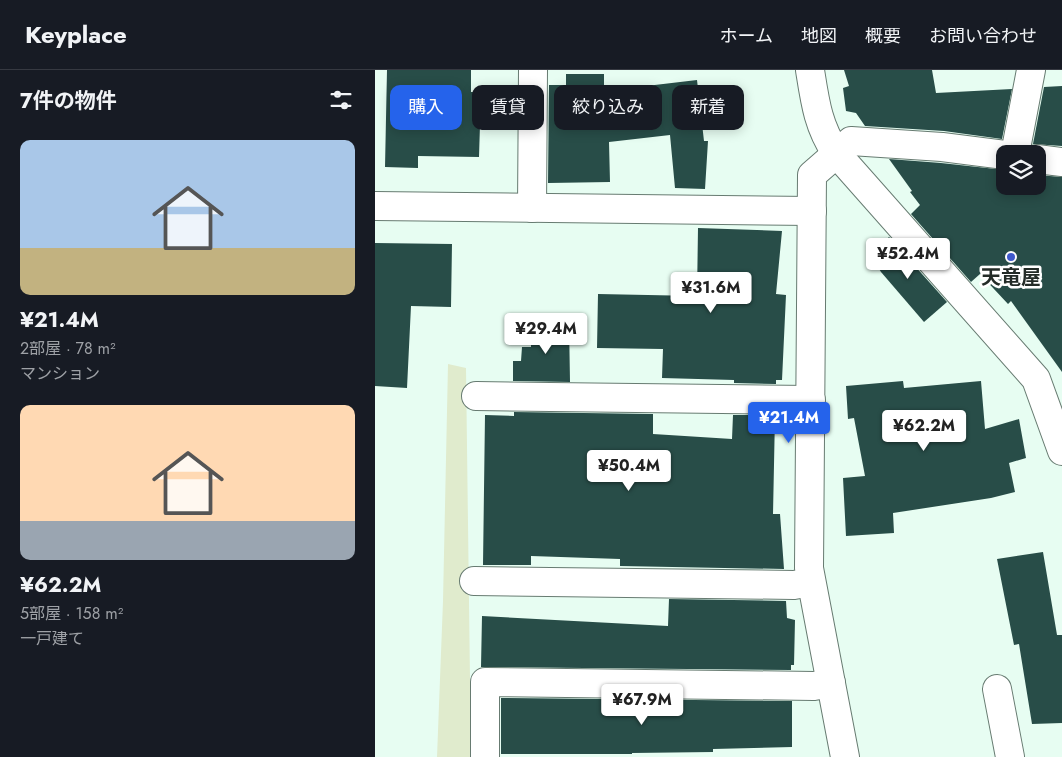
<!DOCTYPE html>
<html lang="ja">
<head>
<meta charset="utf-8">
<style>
  body { margin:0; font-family:Jost,"Noto Sans JP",sans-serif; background:#20242c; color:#f1f3f6; height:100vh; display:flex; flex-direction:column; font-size:19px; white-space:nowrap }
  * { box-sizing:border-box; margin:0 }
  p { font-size:16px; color:#9ea1a6 }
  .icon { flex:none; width:28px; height:28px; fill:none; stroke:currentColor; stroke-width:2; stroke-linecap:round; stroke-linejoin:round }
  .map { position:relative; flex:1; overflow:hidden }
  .panel { display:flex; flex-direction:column; background:#171b24; width:375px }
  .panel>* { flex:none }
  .banner { position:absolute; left:15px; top:15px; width:475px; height:45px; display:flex; gap:10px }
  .fabs { position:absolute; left:621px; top:75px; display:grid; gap:10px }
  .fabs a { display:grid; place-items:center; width:50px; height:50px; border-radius:10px; background:#171b24; box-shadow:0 2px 12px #0003; font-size:25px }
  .price { position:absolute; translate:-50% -42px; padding:0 11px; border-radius:5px; background:#fff; color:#222; font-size:16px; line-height:32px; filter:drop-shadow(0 1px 2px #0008) }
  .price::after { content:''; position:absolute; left:50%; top:30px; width:15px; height:11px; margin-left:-8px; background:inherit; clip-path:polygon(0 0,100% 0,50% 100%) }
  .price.on { background:#2563eb; color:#fff }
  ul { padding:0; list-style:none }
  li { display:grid; align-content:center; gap:10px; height:265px; padding:0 20px }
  li span { display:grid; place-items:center; height:155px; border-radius:10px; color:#555 }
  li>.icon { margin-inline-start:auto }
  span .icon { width:90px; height:90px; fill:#fffc; stroke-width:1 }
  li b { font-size:21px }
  h2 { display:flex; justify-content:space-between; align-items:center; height:60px; padding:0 20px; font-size:21px }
  .chip { padding:0 18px; border-radius:10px; background:#171b24; box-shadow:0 2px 12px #0003; font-size:18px; line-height:45px }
  .chip.on { background:#2563eb; color:#fff }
  header { display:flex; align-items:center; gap:30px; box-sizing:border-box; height:70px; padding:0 25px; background:#171b24; border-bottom:1px solid #363941 }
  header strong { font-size:24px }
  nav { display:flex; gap:28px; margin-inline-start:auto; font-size:18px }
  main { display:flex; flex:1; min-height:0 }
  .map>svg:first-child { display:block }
  .green { fill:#e0ebcd }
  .building { fill:#284d48 }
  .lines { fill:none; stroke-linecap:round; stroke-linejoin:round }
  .minor-casing { stroke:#677b71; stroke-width:30 }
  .minor { stroke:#fff; stroke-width:28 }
  .poi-dot { fill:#3f59cc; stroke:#fff; stroke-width:2 }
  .labels { text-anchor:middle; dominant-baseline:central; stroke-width:5; stroke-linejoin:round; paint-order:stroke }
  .poi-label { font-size:20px; font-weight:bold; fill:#232b27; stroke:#fff }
</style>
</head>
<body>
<header>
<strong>Keyplace</strong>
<nav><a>ホーム</a><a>地図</a><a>概要</a><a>お問い合わせ</a></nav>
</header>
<main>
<section class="panel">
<h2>7件の物件<svg class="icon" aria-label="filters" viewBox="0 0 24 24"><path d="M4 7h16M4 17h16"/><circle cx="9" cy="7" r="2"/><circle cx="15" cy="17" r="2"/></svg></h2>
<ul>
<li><span style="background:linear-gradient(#a9c7e8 70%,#c2b280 0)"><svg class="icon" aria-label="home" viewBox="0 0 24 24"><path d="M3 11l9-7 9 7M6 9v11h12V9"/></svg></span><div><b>¥21.4M</b><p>2部屋 · 78 m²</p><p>マンション</p></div></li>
<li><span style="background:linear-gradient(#ffd9b3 75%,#9aa5b1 0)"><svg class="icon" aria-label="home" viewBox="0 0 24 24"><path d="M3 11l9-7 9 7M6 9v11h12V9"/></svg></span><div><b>¥62.2M</b><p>5部屋 · 158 m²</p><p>一戸建て</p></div></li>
</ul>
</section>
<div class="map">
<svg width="687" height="687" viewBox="0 0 687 687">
  <rect width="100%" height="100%" fill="#e7fdf2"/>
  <path class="green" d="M 73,294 L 91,298 L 96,687 L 62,687 L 68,531 Z"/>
  <g class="building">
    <path d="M 12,0 L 96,0 L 96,22 L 106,22 L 104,87 L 43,86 L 43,98 L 10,97 Z"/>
    <path d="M 469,0 L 557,0 L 561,23 L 637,19 L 627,69 L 569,61 L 490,56 L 481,43 L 471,41 L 468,18 L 474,16 Z"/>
    <path d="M 191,4 L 229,4 L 229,21 L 322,10 L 329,71 L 333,71 L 330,119 L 300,118 L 295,65 L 234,72 L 235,112 L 173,113 L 174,15 L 191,15 Z"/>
    <path d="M 687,16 L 687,76 L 658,74 L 669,17 Z"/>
    <path d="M 514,89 L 566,93 L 630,100 L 630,116 L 662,116 L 662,105 L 687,107 L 687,302 L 636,231 L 633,234 L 605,204 L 596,212 L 536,144 L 545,135 L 535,122 L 537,121 Z"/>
    <path d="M 323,158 L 407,161 L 401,224 L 411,225 L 407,310 L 401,310 L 401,314 L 359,313 L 359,310 L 287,308 L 288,279 L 222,278 L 223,224 L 322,226 Z"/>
    <path d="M 514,167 L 572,232 L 549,252 L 506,202 L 496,186 Z"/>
    <path d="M 0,173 L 77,174 L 76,237 L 36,236 L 32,318 L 0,316 Z"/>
    <path d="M 162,251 L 194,252 L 195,312 L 138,311 L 138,291 L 146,291 L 147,277 L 156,277 L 156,268 L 162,268 Z"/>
    <path d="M 528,311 L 529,318 L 606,311 L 610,359 L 644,349 L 651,388 L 634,393 L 640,422 L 616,428 L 518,443 L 519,463 L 471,466 L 468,408 L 490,406 L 479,348 L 473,349 L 471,316 Z"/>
    <path d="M 139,342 L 278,344 L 278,364 L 357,369 L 358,345 L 400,345 L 398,444 L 405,444 L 409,499 L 245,496 L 245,489 L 156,486 L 156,495 L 108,495 L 110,345 L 139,346 Z"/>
    <path d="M 668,482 L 682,565 L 687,565 L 687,653 L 657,654 L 644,574 L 639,575 L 622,489 Z"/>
    <path d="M 294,529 L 411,531 L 412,548 L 420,550 L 419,595 L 416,595 L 416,600 L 106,597 L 107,546 L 293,556 Z"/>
    <path d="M 126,628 L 417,631 L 417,677 L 338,679 L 338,682 L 257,683 L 257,684 L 126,684 Z"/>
  </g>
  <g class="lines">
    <defs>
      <g id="minor">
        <path d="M 435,0 C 440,32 443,56 461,83 L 661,309 L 687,381"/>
        <path d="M 640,84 L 656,0"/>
        <path d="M 662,89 L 687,92"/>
        <path d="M 0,136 L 437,141"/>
        <path d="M 157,138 L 158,0"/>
        <path d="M 101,326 L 436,330"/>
        <path d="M 99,511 L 419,515 L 436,512"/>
        <path d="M 622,619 L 635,687"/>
        <path d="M 110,687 L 110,612 L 439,616 L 456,613"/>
        <path d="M 470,687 L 434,498 L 437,105 L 476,71 L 567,77 L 630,85"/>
      </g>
    </defs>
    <use href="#minor" class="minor-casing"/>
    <use href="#minor" class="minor"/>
  </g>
  <circle class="poi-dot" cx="636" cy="187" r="5"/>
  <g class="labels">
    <g class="poi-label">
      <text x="636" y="207">天竜屋</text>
    </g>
  </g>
</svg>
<div class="fabs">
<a><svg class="icon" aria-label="layers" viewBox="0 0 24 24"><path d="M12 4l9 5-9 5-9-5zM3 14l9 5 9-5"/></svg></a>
</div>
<b class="price" style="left:533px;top:210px">¥52.4M</b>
<b class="price" style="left:336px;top:244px">¥31.6M</b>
<b class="price" style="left:171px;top:285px">¥29.4M</b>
<b class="price on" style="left:414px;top:374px">¥21.4M</b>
<b class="price" style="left:549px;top:382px">¥62.2M</b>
<b class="price" style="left:254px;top:422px">¥50.4M</b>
<b class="price" style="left:267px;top:656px">¥67.9M</b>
<div class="banner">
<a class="chip on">購入</a>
<a class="chip">賃貸</a>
<a class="chip">絞り込み</a>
<a class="chip">新着</a>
</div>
</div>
</main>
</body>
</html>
